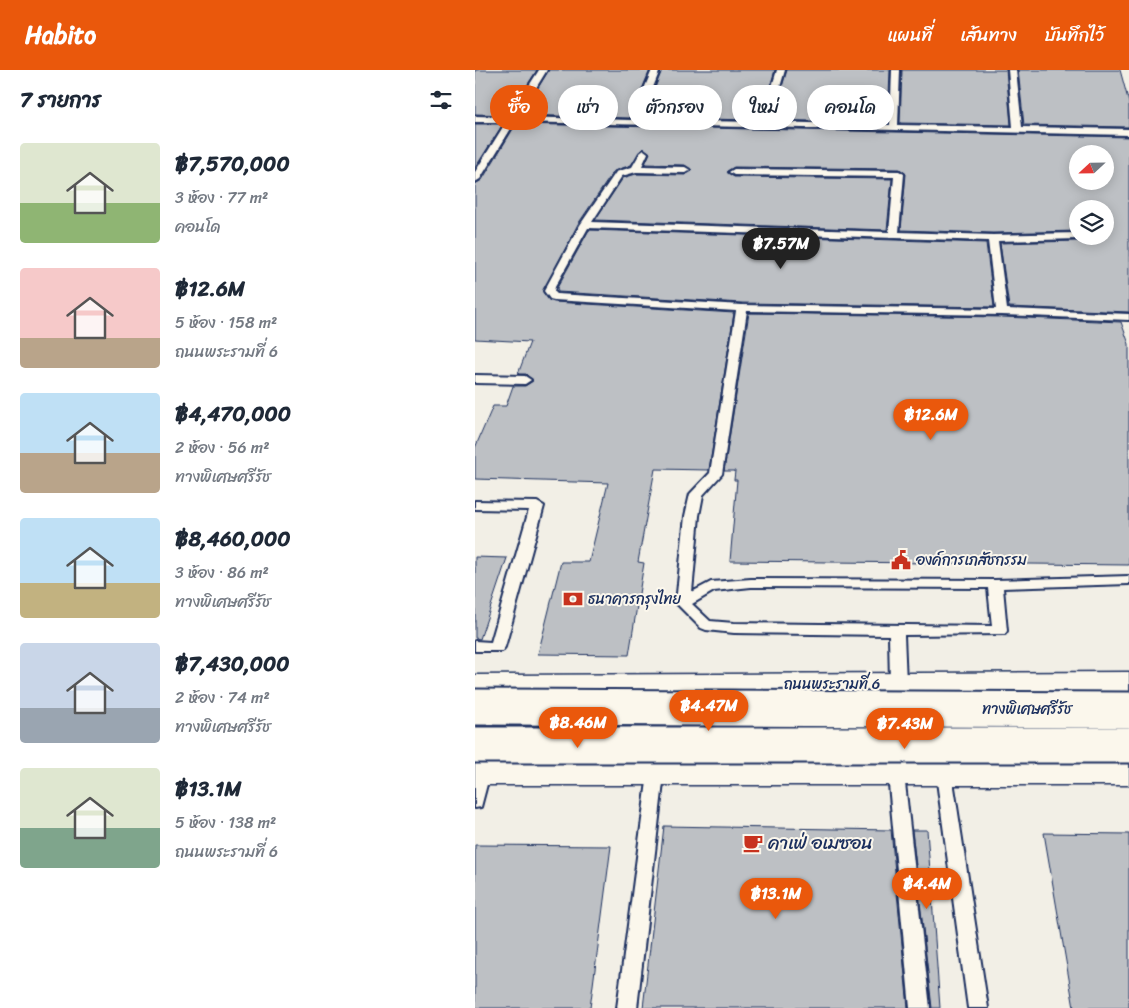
<!DOCTYPE html>
<html lang="th">
<head>
<meta charset="utf-8">
<style>
  body { margin:0; font-family:Sriracha,"Playpen Sans Thai",sans-serif; background:#f2f2f3; color:#1f2937; height:100vh; display:flex; flex-direction:column; font-size:19px; white-space:nowrap }
  * { box-sizing:border-box; margin:0 }
  p { font-size:16px; color:#747a83 }
  .icon { flex:none; width:28px; height:28px; fill:none; stroke:currentColor; stroke-width:2; stroke-linecap:round; stroke-linejoin:round }
  .map { position:relative; flex:1; overflow:hidden }
  .details { display:flex; flex-direction:column; background:#fff; width:475px }
  .details>* { flex:none }
  .top-card { position:absolute; left:15px; top:15px; width:475px; height:45px; display:flex; gap:10px }
  .needle { width:32px; rotate:248deg }
  .fabs { position:absolute; left:594px; top:75px; display:grid; gap:10px }
  .fabs a { display:grid; place-items:center; width:45px; height:45px; border-radius:50%; background:#fff; box-shadow:0 2px 12px #0003; font-size:25px }
  .price { position:absolute; translate:-50% -42px; padding:0 11px; border-radius:18px; background:#ea580c; color:#fff; font-size:16px; line-height:32px; filter:drop-shadow(0 1px 2px #0008) }
  .price::after { content:''; position:absolute; left:50%; top:30px; width:15px; height:11px; margin-left:-8px; background:inherit; clip-path:polygon(0 0,100% 0,50% 100%) }
  .price.selected { background:#222; color:#fff }
  ul { padding:0; list-style:none }
  li { display:flex; align-items:center; gap:15px; height:125px; padding:0 20px }
  li span { display:grid; place-items:center; flex:none; width:140px; height:100px; border-radius:5px; color:#555 }
  li>.icon { margin-inline-start:auto }
  span .icon { width:60px; height:60px; fill:#fffc; stroke-width:1 }
  li b { font-size:21px }
  h2 { display:flex; justify-content:space-between; align-items:center; height:60px; padding:0 20px; font-size:21px }
  .chip { padding:0 18px; border-radius:22px; background:#fff; box-shadow:0 2px 12px #0003; font-size:18px; line-height:45px }
  .chip.selected { background:#ea580c; color:#fff }
  header { display:flex; align-items:center; gap:30px; box-sizing:border-box; height:70px; padding:0 25px; background:#ea580c; color:#fff }
  header strong { font-size:24px }
  nav { display:flex; gap:28px; margin-inline-start:auto; font-size:18px }
  main { display:flex; flex:1; min-height:0 }
  .map>svg:first-child { display:block }
  .building { fill:#bdc0c4; stroke:#1b2f5e; fill-rule:evenodd }
  .lines { fill:none; stroke-linecap:round; stroke-linejoin:round }
  .lane-casing { stroke:#1b2f5e; stroke-width:4 }
  .secondary-casing { stroke:#1b2f5e; stroke-width:3 }
  .lane { fill:#fbf7ec; fill-rule:evenodd }
  .secondary { fill:#fbf7ec; fill-rule:evenodd }
  .highway-bridge-casing { stroke:#1b2f5e; stroke-width:39; stroke-linecap:butt }
  .highway-bridge { stroke:#fbf7ec; stroke-width:35 }
  .labels { text-anchor:middle; dominant-baseline:central; stroke-width:4; stroke-linejoin:round; paint-order:stroke }
  .poi-label { font-size:15px; fill:#1b2f5e; stroke:#fbf7ec; text-anchor:start }
  .street-label { font-size:15px; fill:#1b2f5e; stroke:#fbf7ec }
  .near-poi-label { font-size:18px; fill:#1b2f5e; stroke:#fbf7ec; text-anchor:start }
</style>
</head>
<body>
<header>
<strong>Habito</strong>
<nav><a>แผนที่</a><a>เส้นทาง</a><a>บันทึกไว้</a></nav>
</header>
<main>
<section class="details">
<h2>7 รายการ<svg class="icon" aria-label="filters" viewBox="0 0 24 24"><path d="M4 7h16M4 17h16"/><circle cx="9" cy="7" r="2"/><circle cx="15" cy="17" r="2"/></svg></h2>
<ul>
<li><span style="background:linear-gradient(#dfe7d0 60%,#8fb573 0)"><svg class="icon" aria-label="home" viewBox="0 0 24 24"><path d="M3 11l9-7 9 7M6 9v11h12V9"/></svg></span><div><b>฿7,570,000</b><p>3 ห้อง · 77 m²</p><p>คอนโด</p></div></li>
<li><span style="background:linear-gradient(#f6c9c9 70%,#b9a48a 0)"><svg class="icon" aria-label="home" viewBox="0 0 24 24"><path d="M3 11l9-7 9 7M6 9v11h12V9"/></svg></span><div><b>฿12.6M</b><p>5 ห้อง · 158 m²</p><p>ถนนพระรามที่ 6</p></div></li>
<li><span style="background:linear-gradient(#bfe0f5 60%,#b9a48a 0)"><svg class="icon" aria-label="home" viewBox="0 0 24 24"><path d="M3 11l9-7 9 7M6 9v11h12V9"/></svg></span><div><b>฿4,470,000</b><p>2 ห้อง · 56 m²</p><p>ทางพิเศษศรีรัช</p></div></li>
<li><span style="background:linear-gradient(#bfe0f5 65%,#c2b280 0)"><svg class="icon" aria-label="home" viewBox="0 0 24 24"><path d="M3 11l9-7 9 7M6 9v11h12V9"/></svg></span><div><b>฿8,460,000</b><p>3 ห้อง · 86 m²</p><p>ทางพิเศษศรีรัช</p></div></li>
<li><span style="background:linear-gradient(#c9d6e8 65%,#9aa5b1 0)"><svg class="icon" aria-label="home" viewBox="0 0 24 24"><path d="M3 11l9-7 9 7M6 9v11h12V9"/></svg></span><div><b>฿7,430,000</b><p>2 ห้อง · 74 m²</p><p>ทางพิเศษศรีรัช</p></div></li>
<li><span style="background:linear-gradient(#dfe7d0 60%,#7fa58c 0)"><svg class="icon" aria-label="home" viewBox="0 0 24 24"><path d="M3 11l9-7 9 7M6 9v11h12V9"/></svg></span><div><b>฿13.1M</b><p>5 ห้อง · 138 m²</p><p>ถนนพระรามที่ 6</p></div></li>
</ul>
</section>
<div class="map">
<svg width="654" height="938" viewBox="0 0 654 938">
  <rect width="100%" height="100%" fill="#f2efe6"/>
  <filter id="ink" filterUnits="userSpaceOnUse"><feTurbulence type="fractalNoise" baseFrequency=".02" numOctaves="2"/><feDisplacementMap in="SourceGraphic" scale="10" xChannelSelector="R" yChannelSelector="G"/><feConvolveMatrix kernelMatrix="1 2 1 2 8 2 1 2 1" color-interpolation-filters="sRGB"/></filter>
  <g filter="url(#ink)">
    <g class="building">
      <path d="M 0,0 L 62,0 L 33,45 L 0,44 Z"/>
      <path d="M 74,0 L 175,0 L 155,48 L 46,45 Z"/>
      <path d="M 187,0 L 300,0 L 285,50 L 168,48 Z"/>
      <path d="M 312,0 L 415,0 L 413,53 L 297,50 Z"/>
      <path d="M 427,0 L 531,0 L 536,55 L 425,53 Z"/>
      <path d="M 543,0 L 645,0 L 654,33 L 654,57 L 549,55 Z"/>
      <path d="M 0,54 L 28,54 L 0,98 Z"/>
      <path d="M 41,54 L 654,67 L 654,242 L 534,237 L 525,173 L 603,171 L 610,166 L 630,166 L 630,139 L 602,139 L 602,161 L 518,163 L 426,160 L 431,104 L 425,99 L 259,97 L 252,101 L 259,107 L 417,109 L 412,160 L 120,150 L 148,108 L 161,104 L 210,105 L 217,101 L 210,95 L 170,94 L 175,83 L 168,78 L 156,95 L 139,101 L 103,154 L 68,222 L 74,230 L 79,232 L 259,243 L 234,400 L 180,399 L 163,492 L 169,493 L 154,585 L 63,584 L 86,492 L 114,492 L 133,413 L 0,409 L 0,378 L 18,336 L 31,336 L 38,316 L 50,316 L 58,311 L 51,304 L 43,304 L 55,272 L 0,269 L 0,114 L 7,110 ZM 602,84 L 630,84 L 630,111 L 602,111 Z"/>
      <path d="M 114,160 L 511,173 L 519,237 L 267,233 L 83,222 L 82,218 Z"/>
      <path d="M 274,243 L 527,247 L 646,252 L 654,274 L 654,495 L 255,491 L 262,410 L 259,410 L 260,401 L 249,401 Z"/>
      <path d="M 0,487 L 32,488 L 5,569 L 0,568 Z"/>
      <path d="M 189,756 L 416,760 L 433,938 L 168,938 Z"/>
      <path d="M 437,760 L 452,760 L 465,938 L 457,938 Z"/>
      <path d="M 569,763 L 654,764 L 654,938 L 599,938 Z"/>
      <path d="M 0,775 L 136,776 L 115,938 L 0,938 Z"/>
    </g>
    <g class="lines">
      <defs>
        <g id="lane">
          <path d="M 64,0 L 72,0 L 43,47 L 156,50 L 177,0 L 185,0 L 165,50 L 286,52 L 302,0 L 310,0 L 295,52 L 415,55 L 417,0 L 425,0 L 423,55 L 538,57 L 533,0 L 541,0 L 547,57 L 654,59 L 654,65 L 40,52 L 5,109 L 0,112 L 0,102 L 31,52 L 0,52 L 0,46 L 34,47 Z"/>
          <path d="M 169,80 L 173,83 L 167,96 L 210,97 L 215,100 L 210,103 L 161,102 L 147,106 L 117,152 L 414,162 L 419,107 L 259,105 L 254,102 L 259,99 L 424,101 L 429,104 L 424,162 L 518,165 L 602,163 L 602,166 L 608,166 L 603,169 L 523,171 L 532,239 L 654,244 L 654,250 L 527,245 L 272,241 L 247,404 L 228,425 L 224,446 L 217,522 L 236,512 L 276,509 L 520,510 L 654,506 L 654,514 L 528,518 L 532,561 L 530,564 L 429,565 L 431,613 L 429,617 L 417,617 L 415,613 L 414,565 L 259,563 L 231,560 L 226,558 L 201,533 L 210,446 L 215,424 L 235,403 L 261,241 L 79,230 L 75,229 L 69,221 L 105,155 L 141,102 L 157,97 L 165,83 ZM 113,158 L 513,171 L 521,239 L 267,235 L 82,224 L 79,221 L 80,217 ZM 276,517 L 513,518 L 517,556 L 259,553 L 235,551 L 217,534 L 239,521 Z"/>
          <path d="M 0,305 L 50,306 L 56,310 L 50,314 L 0,313 Z"/>
          <path d="M 0,431 L 62,432 L 69,436 L 30,577 L 27,581 L 0,581 L 0,571 L 16,572 L 54,440 L 0,439 Z"/>
          <path d="M 7,697 L 13,699 L 15,703 L 6,737 L 0,738 L 0,701 Z"/>
          <path d="M 181,698 L 187,700 L 189,704 L 162,938 L 142,938 L 173,704 L 175,700 Z"/>
          <path d="M 421,698 L 427,700 L 429,704 L 455,938 L 435,938 L 413,704 L 415,700 Z"/>
          <path d="M 469,698 L 475,700 L 477,704 L 513,938 L 493,938 L 461,704 L 463,700 Z"/>
        </g>
        <g id="secondary">
          <path d="M 654,602 L 654,624 L 0,627 L 0,605 Z"/>
          <rect x="0" y="691" width="654" height="24"/>
        </g>
      </defs>
      <use href="#lane" class="lane-casing"/>
      <use href="#secondary" class="secondary-casing"/>
      <use href="#lane" class="lane"/>
      <use href="#secondary" class="secondary"/>
      <defs>
        <g id="highway-bridge">
          <path d="M 0,637 L 654,640"/>
          <path d="M 0,675 L 654,675"/>
        </g>
      </defs>
      <use href="#highway-bridge" class="highway-bridge-casing"/>
      <use href="#highway-bridge" class="highway-bridge"/>
    </g>
  </g>
  <defs>
    <symbol id="civic-bare" viewBox="-9 -9 18 18"><path d="M-.6-6.5H3V-4.5H.6V-3L4-1V1h2V6H-6V1h2V-1L-.6-3ZM-1.2 2.5V6h2.4V2.5Z" fill="#c8321e" stroke="#fbf7ec" stroke-width="2.5" paint-order="stroke"/></symbol>
    <symbol id="bank-bare" viewBox="-9 -9 18 18"><path d="M-6-4H6V4H-6ZM0-2.3a2.3 2.3 0 1 0 0 4.6a2.3 2.3 0 1 0 0-4.6Z" fill="#c8321e" stroke="#fbf7ec" stroke-width="2.5" paint-order="stroke"/></symbol>
    <symbol id="cafe-bare" viewBox="-9 -9 18 18"><path d="M-5.5-4.5H6V0H3Q3 3.5 0 3.5H-2.5Q-5.5 3.5-5.5 0ZM3-3.2v2h1.7v-2ZM-6 4.5H4V6H-6Z" fill="#c8321e" stroke="#fbf7ec" stroke-width="2.5" paint-order="stroke"/></symbol>
  </defs>
  <g fill-rule="evenodd">
    <use href="#civic-bare" x="412" y="476" width="28" height="28"/>
    <use href="#bank-bare" x="84" y="515" width="28" height="28"/>
    <use href="#cafe-bare" x="264" y="759" width="28" height="28"/>
  </g>
  <g class="labels">
    <g class="poi-label">
      <text x="441" y="490">องค์การเภสัชกรรม</text>
      <text x="113" y="529">ธนาคารกรุงไทย</text>
    </g>
    <g class="street-label">
      <text x="357" y="614">ถนนพระรามที่ 6</text>
      <text x="552" y="639">ทางพิเศษศรีรัช</text>
    </g>
    <g class="near-poi-label">
      <text x="293" y="773">คาเฟ่ อเมซอน</text>
    </g>
  </g>
</svg>
<div class="fabs">
<a><svg class="needle" viewBox="-14 -14 28 28"><path d="M0-13l5 13h-10z" fill="#e53935"/><path d="M0 13l5-13h-10z" fill="#747a83"/></svg></a>
<a><svg class="icon" aria-label="layers" viewBox="0 0 24 24"><path d="M12 4l9 5-9 5-9-5zM3 14l9 5 9-5"/></svg></a>
</div>
<b class="price selected" style="left:306px;top:200px">฿7.57M</b>
<b class="price" style="left:456px;top:371px">฿12.6M</b>
<b class="price" style="left:234px;top:662px">฿4.47M</b>
<b class="price" style="left:103px;top:679px">฿8.46M</b>
<b class="price" style="left:430px;top:680px">฿7.43M</b>
<b class="price" style="left:452px;top:840px">฿4.4M</b>
<b class="price" style="left:301px;top:850px">฿13.1M</b>
<div class="top-card">
<a class="chip selected">ซื้อ</a>
<a class="chip">เช่า</a>
<a class="chip">ตัวกรอง</a>
<a class="chip">ใหม่</a>
<a class="chip">คอนโด</a>
</div>
</div>
</main>
</body>
</html>
